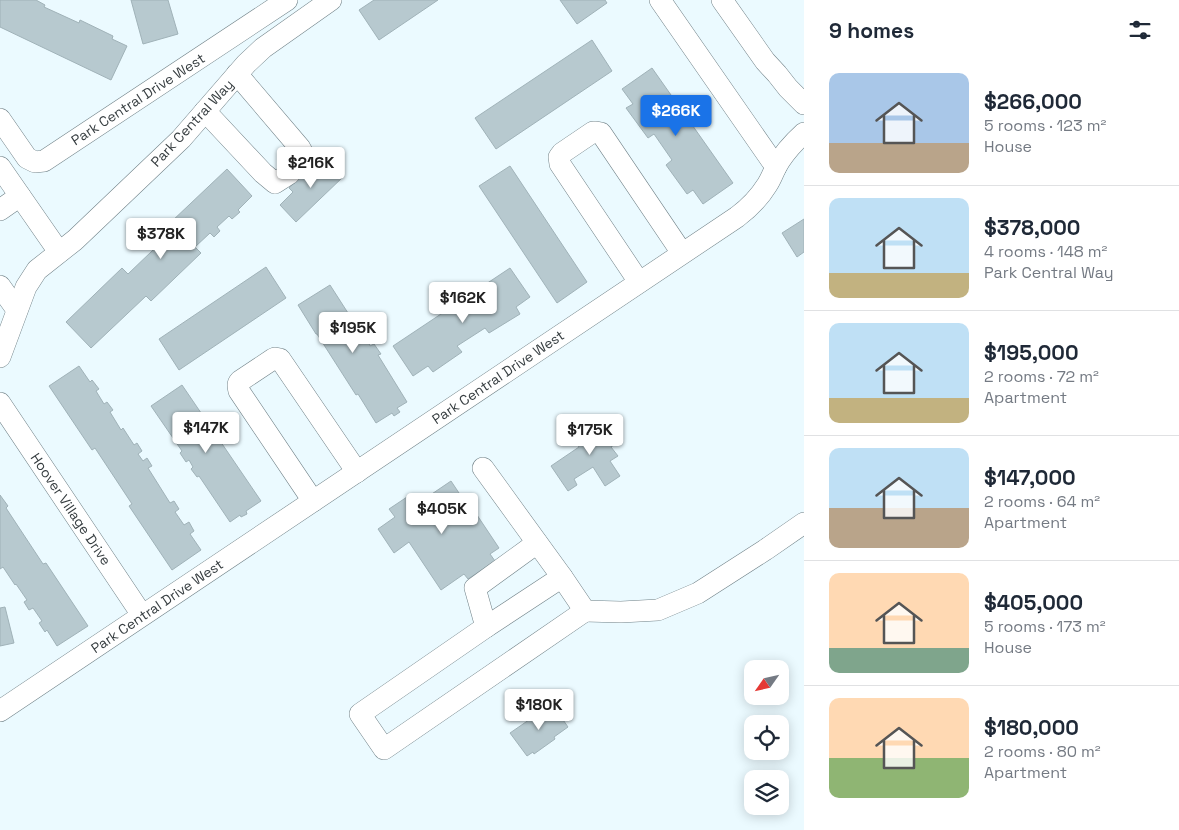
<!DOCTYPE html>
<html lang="en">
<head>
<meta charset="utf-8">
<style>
  body { margin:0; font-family:"Space Grotesk",sans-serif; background:#f2f2f3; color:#1f2937; height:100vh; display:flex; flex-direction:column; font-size:19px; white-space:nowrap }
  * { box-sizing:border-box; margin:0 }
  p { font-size:16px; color:#747a83 }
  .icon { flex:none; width:28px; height:28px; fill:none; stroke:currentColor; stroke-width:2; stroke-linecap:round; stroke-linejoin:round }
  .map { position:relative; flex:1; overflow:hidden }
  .sheet { display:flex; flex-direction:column; background:#fff; width:375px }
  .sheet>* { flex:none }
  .needle { width:32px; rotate:236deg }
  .fabs { position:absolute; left:744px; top:660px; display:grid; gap:10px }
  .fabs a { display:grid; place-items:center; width:45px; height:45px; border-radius:10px; background:#fff; box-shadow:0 2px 12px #0003; font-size:25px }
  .price { position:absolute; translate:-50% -42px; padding:0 11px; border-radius:5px; background:#fff; color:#222; font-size:16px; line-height:32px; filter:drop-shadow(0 1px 2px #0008) }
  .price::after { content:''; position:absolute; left:50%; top:30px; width:15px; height:11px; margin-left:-8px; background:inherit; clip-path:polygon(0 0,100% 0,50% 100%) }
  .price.current { background:#1a73e8; color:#fff }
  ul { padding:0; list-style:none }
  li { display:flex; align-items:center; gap:15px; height:125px; padding:0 25px }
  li+li { border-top:1px solid #e0e1e3 }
  li span { display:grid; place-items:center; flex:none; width:140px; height:100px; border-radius:10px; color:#555 }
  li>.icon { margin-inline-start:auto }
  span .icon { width:60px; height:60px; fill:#fffc; stroke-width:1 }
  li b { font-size:21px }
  h2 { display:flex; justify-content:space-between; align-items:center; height:60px; padding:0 25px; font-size:21px }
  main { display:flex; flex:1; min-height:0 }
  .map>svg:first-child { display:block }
  .building { fill:#b7c9cf; stroke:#a0b2b8 }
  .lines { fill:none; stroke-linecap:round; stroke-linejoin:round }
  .minor-casing { stroke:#718288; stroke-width:22 }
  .minor { stroke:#fff; stroke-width:21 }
  .labels { text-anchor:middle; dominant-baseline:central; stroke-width:4; stroke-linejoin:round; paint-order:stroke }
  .street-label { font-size:14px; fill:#373e41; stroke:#fff }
</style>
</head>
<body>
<main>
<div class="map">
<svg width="804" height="830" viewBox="0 0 804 830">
  <rect width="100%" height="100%" fill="#ebfaff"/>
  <g class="building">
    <path d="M 0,0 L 36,0 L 45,5 L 44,7 L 79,23 L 80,20 L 113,36 L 112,39 L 127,46 L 111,80 L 0,27 Z"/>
    <path d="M 131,0 L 168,0 L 178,34 L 143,44 Z"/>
    <path d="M 374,0 L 438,0 L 379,40 L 359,10 Z"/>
    <path d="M 560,0 L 605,0 L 607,3 L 577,24 Z"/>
    <path d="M 592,40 L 612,71 L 496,149 L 475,118 Z"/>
    <path d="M 652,68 L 733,183 L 703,204 L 693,190 L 687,194 L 666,165 L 672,160 L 654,134 L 648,138 L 626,108 L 633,104 L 622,89 Z"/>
    <path d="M 328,159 L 344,176 L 296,222 L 280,205 L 293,192 L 289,188 L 311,167 L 315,172 Z"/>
    <path d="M 510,166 L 587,282 L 557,303 L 479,186 Z"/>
    <path d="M 227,169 L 252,196 L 238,210 L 240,212 L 232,219 L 229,216 L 217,227 L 220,231 L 214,237 L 210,233 L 195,247 L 201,253 L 151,301 L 146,296 L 91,348 L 66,322 L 122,268 L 128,274 L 176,228 L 171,222 Z"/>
    <path d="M 804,219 L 804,252 L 797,257 L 782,233 Z"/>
    <path d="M 266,267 L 286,298 L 179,370 L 159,339 Z"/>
    <path d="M 510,268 L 530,297 L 516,307 L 520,314 L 489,333 L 485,328 L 457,346 L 462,352 L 433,372 L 428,366 L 413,376 L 393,346 Z"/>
    <path d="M 330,285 L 348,313 L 349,312 L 360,330 L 366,327 L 373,338 L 368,341 L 370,346 L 374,344 L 381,354 L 378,355 L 407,402 L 397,408 L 400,412 L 394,416 L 392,413 L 376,423 L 358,394 L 356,395 L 317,334 L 316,334 L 298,305 Z"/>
    <path d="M 79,366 L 90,382 L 92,380 L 99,389 L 96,391 L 104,404 L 107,402 L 113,410 L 110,412 L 121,430 L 123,428 L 134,445 L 137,443 L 142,451 L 138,454 L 143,461 L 147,458 L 152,466 L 148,468 L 170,503 L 174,501 L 179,509 L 175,512 L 184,525 L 189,522 L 194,531 L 190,534 L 201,550 L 172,570 L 129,506 L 132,504 L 95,448 L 92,450 L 49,386 Z"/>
    <path d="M 182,385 L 261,501 L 246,511 L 247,514 L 241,517 L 240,515 L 230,522 L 199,476 L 197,477 L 191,469 L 193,467 L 189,460 L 186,462 L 180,453 L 182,451 L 151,406 Z"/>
    <path d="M 594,421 L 608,424 L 619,441 L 611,447 L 618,456 L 610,461 L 620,476 L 605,486 L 593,467 L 574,479 L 577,485 L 568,491 L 551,466 L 579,447 L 572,436 Z"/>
    <path d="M 451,481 L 461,496 L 463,494 L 499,548 L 490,554 L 495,561 L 468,579 L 464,574 L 441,590 L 409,542 L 394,553 L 378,529 L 395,517 L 389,509 L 410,495 L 417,504 Z"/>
    <path d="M 0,495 L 8,506 L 6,508 L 43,564 L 46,563 L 88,626 L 57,646 L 47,630 L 45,632 L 39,623 L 42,621 L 33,608 L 29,610 L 24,602 L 27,600 L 16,584 L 15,585 L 3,567 L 0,569 Z"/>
    <path d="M 5,607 L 14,643 L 0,646 L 0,608 Z"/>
    <path d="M 552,704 L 568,727 L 554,737 L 555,739 L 534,754 L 533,752 L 527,756 L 510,733 Z"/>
  </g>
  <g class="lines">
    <defs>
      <g id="minor">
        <path d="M 660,0 L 776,167"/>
        <path d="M 722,0 L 765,61 L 777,74 L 788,88 L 804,104"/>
        <path d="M 205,111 L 263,173 L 275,183 L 289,174 L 305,157 L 300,148 L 237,74"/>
        <path d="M 0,119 L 27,158 L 35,162 L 44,161 L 287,0"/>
        <path d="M 0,167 L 59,252"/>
        <path d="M 0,210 L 20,196"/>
        <path d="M 639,282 L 560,164 L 559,157 L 562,153 L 593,132 L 596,132 L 601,133 L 682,253"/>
        <path d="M 0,286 L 17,310"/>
        <path d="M 0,357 L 26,287 L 37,270 L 75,240 L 181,139 L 246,64 L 263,48 L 331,0"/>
        <path d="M 0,403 L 142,615"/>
        <path d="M 483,468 L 562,577 L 585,611 L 621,612 L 658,610 L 698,593 L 765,550 L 804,523"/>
        <path d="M 313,501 L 239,391 C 238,387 237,384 240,381 L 273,359 L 275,358 L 280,359 L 357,472"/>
        <path d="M 537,543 L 475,588 L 486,627 L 360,714 L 384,749 L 585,611"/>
        <path d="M 486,627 L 562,577"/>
        <path d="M 0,711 L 737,217 C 749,208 759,198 767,185 C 771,179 773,173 776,167 C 783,154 793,143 804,133"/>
      </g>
    </defs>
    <use href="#minor" class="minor-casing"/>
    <use href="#minor" class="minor"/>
  </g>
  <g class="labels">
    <g class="street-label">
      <text transform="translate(138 99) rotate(-33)">Park Central Drive West</text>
      <text transform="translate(192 123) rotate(-47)">Park Central Way</text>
      <text transform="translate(498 377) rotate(-34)">Park Central Drive West</text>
      <text transform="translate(71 509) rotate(56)">Hoover Village Drive</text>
      <text transform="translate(157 606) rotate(-34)">Park Central Drive West</text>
    </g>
  </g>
</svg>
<div class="fabs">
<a><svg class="needle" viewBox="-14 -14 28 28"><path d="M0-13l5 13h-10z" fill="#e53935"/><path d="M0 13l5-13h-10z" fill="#747a83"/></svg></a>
<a><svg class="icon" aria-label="locate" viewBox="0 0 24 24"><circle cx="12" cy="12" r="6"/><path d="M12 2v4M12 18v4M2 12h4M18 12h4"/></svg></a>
<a><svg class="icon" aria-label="layers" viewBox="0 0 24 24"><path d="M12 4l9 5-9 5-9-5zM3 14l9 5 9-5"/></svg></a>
</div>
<b class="price current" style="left:676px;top:137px">$266K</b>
<b class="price" style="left:311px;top:189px">$216K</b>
<b class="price" style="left:161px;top:260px">$378K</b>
<b class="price" style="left:463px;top:324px">$162K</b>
<b class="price" style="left:353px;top:354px">$195K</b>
<b class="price" style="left:206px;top:454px">$147K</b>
<b class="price" style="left:590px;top:456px">$175K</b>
<b class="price" style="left:442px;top:535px">$405K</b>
<b class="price" style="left:539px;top:731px">$180K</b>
</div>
<section class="sheet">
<h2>9 homes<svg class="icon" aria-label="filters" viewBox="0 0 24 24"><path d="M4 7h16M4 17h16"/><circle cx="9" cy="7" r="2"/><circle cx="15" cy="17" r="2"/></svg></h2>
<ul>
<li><span style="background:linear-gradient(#a9c7e8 70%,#b9a48a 0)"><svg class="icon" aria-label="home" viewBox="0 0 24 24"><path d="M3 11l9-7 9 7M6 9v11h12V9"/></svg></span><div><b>$266,000</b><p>5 rooms · 123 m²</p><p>House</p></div></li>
<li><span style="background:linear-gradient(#bfe0f5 75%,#c2b280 0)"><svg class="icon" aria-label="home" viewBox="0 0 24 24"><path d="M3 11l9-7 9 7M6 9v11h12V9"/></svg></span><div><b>$378,000</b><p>4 rooms · 148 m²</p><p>Park Central Way</p></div></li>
<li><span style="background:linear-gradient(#bfe0f5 75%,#c2b280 0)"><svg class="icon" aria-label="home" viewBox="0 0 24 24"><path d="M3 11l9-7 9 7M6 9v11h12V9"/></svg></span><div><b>$195,000</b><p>2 rooms · 72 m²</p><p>Apartment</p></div></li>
<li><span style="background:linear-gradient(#bfe0f5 60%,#b9a48a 0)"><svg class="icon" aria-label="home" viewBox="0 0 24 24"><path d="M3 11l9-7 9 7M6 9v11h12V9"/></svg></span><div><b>$147,000</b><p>2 rooms · 64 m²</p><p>Apartment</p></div></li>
<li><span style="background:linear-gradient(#ffd9b3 75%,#7fa58c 0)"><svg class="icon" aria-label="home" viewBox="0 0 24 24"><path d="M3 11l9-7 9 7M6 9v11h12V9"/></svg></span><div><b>$405,000</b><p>5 rooms · 173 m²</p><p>House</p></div></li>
<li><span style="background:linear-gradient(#ffd9b3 60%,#8fb573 0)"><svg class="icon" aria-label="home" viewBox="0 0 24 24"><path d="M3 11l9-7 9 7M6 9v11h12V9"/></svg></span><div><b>$180,000</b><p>2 rooms · 80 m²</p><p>Apartment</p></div></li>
</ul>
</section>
</main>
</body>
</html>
